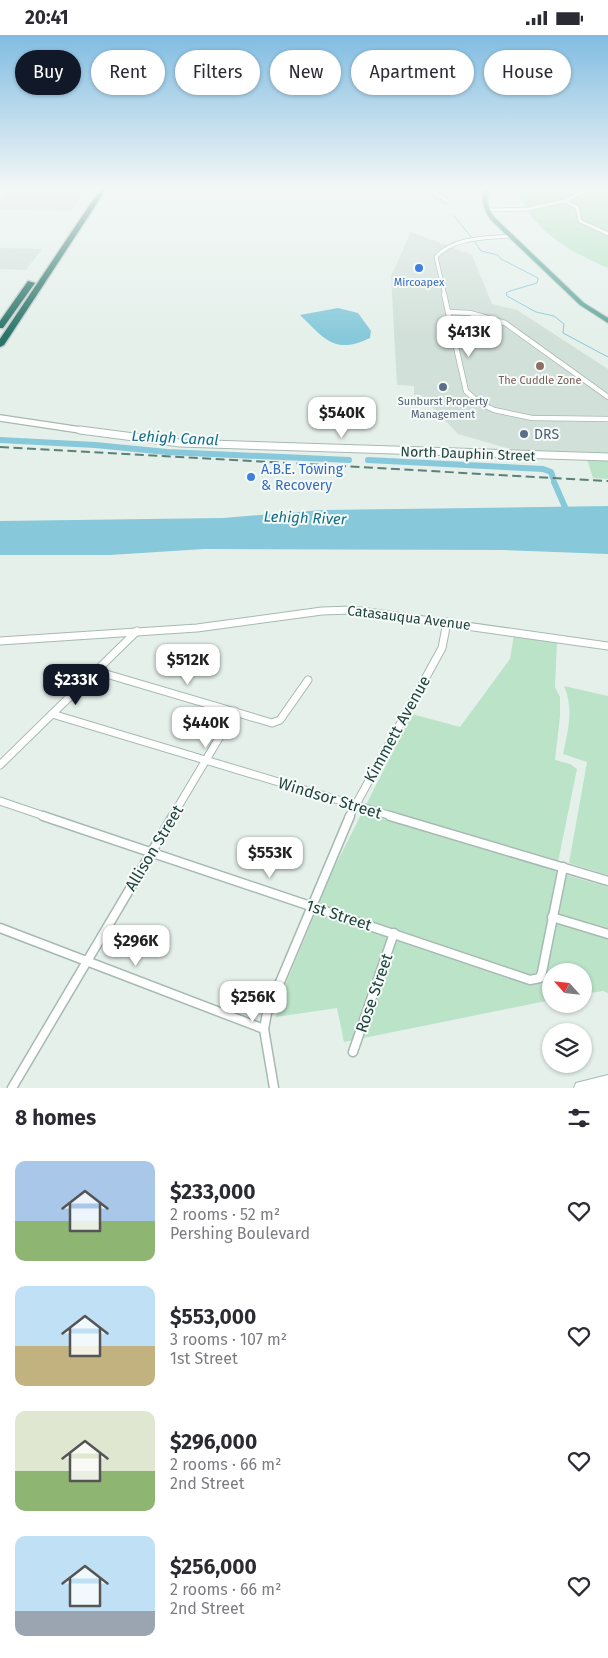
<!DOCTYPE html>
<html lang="en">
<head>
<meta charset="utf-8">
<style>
  body { margin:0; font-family:"Fira Sans",sans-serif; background:#f7f7f7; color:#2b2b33; height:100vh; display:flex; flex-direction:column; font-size:19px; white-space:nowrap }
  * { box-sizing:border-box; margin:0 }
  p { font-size:16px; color:#7c7c81 }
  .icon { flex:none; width:28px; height:28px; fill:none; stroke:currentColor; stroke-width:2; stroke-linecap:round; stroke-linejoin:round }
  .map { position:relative; height:1053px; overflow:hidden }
  .side { display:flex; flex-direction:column; background:#fff; flex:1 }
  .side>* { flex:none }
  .guide { position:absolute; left:15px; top:15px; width:579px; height:45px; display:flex; gap:10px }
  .needle { width:32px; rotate:297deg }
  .controls { position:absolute; left:542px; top:928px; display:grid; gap:10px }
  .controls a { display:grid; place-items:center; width:50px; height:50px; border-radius:50%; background:#fff; box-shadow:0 1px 4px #0004; font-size:25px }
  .price { position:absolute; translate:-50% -42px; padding:0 11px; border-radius:10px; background:#fff; color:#222; font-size:16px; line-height:32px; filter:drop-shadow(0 1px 2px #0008) }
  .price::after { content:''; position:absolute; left:50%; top:30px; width:15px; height:11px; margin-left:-8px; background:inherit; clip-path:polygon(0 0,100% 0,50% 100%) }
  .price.current { background:#111827; color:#fff }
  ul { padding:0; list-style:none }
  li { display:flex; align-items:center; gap:15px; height:125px; padding:0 15px }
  li span { display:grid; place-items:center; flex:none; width:140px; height:100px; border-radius:10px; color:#555 }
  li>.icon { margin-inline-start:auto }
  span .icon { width:60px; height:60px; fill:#fffc; stroke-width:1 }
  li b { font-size:21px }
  h2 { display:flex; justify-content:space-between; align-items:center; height:60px; padding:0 15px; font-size:21px }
  .tag { padding:0 18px; border-radius:22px; background:#fff; box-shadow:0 1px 4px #0004; font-size:18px; line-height:45px }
  .tag.current { background:#111827; color:#fff }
  .status { display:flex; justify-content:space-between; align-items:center; height:35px; padding:0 25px; background:#fff; direction:ltr }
  .status svg { height:14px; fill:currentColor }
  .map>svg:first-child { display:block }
  .built { fill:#d2e0da }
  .green { fill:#bbe3c8 }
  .water { fill:#87c9da }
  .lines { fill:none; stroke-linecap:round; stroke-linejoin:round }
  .stream { stroke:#87c9da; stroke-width:1 }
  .canal { stroke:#87c9da; stroke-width:6 }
  .minor-far3-casing { stroke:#a6b9b3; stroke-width:4.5 }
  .minor-far2-casing { stroke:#a6b9b3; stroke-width:6 }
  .minor-far1-casing { stroke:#a6b9b3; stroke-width:9 }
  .minor-casing { stroke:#a6b9b3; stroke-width:11 }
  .tertiary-far1-casing { stroke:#a6b9b3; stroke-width:8 }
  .tertiary-casing { stroke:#a6b9b3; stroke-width:9 }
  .secondary-casing { stroke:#a1bdb5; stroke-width:2 }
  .primary-casing { stroke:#c5cecd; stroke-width:2 }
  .motorway-casing { stroke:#c5cecd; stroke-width:3 }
  .minor-far3 { stroke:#fff; stroke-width:3 }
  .minor-far2 { stroke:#fff; stroke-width:4.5 }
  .minor-far1 { stroke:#fff; stroke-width:7 }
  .minor { stroke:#fff; stroke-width:8 }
  .tertiary-far1 { stroke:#fff; stroke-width:5.5 }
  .tertiary { stroke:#fff; stroke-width:7 }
  .secondary { fill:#fff; fill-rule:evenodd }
  .primary { fill:#64aa9c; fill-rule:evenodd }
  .motorway { fill:#297469; fill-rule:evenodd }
  .rail { stroke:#5c7f78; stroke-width:2; stroke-dasharray:9 4.5; stroke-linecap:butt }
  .shop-dot { fill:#3f7fe0; stroke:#f6fbf9; stroke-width:2 }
  .education-dot { fill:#8d6e63; stroke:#f6fbf9; stroke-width:2 }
  .service-dot { fill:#5c6f8a; stroke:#f6fbf9; stroke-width:2 }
  .labels { text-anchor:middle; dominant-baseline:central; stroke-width:4; stroke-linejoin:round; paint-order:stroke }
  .far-shop-label { font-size:11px; fill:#366cbe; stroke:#f6fbf9 }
  .far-education-label { font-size:11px; fill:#785e54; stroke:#f6fbf9 }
  .far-service-label { font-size:11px; fill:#4e5e75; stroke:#f6fbf9 }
  .service-label { font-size:14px; fill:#4e5e75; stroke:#f6fbf9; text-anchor:start }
  .street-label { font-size:14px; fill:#21443d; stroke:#f6fbf9 }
  .shop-label { font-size:14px; fill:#366cbe; stroke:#f6fbf9; text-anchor:start }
  .water-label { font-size:15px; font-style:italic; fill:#126e89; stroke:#f6fbf9 }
  .near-street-label { font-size:16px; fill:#21443d; stroke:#f6fbf9 }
</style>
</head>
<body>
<div class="status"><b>20:41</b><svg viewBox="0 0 49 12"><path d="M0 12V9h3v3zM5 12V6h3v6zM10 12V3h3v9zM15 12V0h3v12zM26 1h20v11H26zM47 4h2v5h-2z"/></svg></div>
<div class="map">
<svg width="608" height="1053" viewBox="0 0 608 1053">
  <rect width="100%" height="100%" fill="#e5f0eb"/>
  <g class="built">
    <path d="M 12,153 L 87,153 L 71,176 L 0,174 L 0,166 Z"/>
    <path d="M 411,197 L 472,220 L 492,269 L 517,275 L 608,334 L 608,418 L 520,417 L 458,399 L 421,360 L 414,360 L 414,351 L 397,350 L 391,241 Z"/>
    <path d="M 0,213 L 42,214 L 26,235 L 0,234 Z"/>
  </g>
  <g class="green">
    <path d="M 517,153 L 608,153 L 608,233 C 569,216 531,196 517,153 Z"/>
    <path d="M 587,424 L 608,424 L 608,444 L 593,443 Z"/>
    <path d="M 514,600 L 557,607 L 555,652 L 560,662 L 560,681 L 555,725 L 570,729 L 577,734 L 556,837 L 608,852 L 608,958 L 603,956 L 584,959 L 584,936 L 551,936 L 551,965 L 344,1007 L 337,973 L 276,982 L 285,951 L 333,835 L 412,679 L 460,692 L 510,624 Z"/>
    <path d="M 564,651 L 608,661 L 608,840 L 569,828 L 587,727 L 563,719 C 568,696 574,673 564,651 Z"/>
  </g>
  <g class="water">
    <path d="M 338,273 L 358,278 L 371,296 L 370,303 C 334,320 325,304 300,280 Z"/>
    <path d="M 608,471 L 608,519 L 503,515 L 204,514 L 110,520 L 0,520 L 0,486 L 223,483 L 323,475 Z"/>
  </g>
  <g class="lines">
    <g class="stream">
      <path d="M 420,153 L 446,170"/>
      <path d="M 453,180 L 472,203"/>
      <path d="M 475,207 L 481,216 L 498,220 L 501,224 L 538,243 L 537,248 L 510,256 L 506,258 L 507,261 L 536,277 L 554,281 L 564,289 L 563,298 L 608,322"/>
    </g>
    <g class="canal">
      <path d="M 0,405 L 95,410 L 167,417 L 349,425"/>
      <path d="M 368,425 L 543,434 L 551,437 L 553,443"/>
      <path d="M 554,447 L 568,479"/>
    </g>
    <defs>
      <g id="minor-far3">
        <path d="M 426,153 L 448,166"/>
        <path d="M 0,160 L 7,153"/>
        <path d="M 565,166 L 581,158 L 581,153"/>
        <path d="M 487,175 L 527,174 L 565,166 L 577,172 L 580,186 L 608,199"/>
        <path d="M 445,261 L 436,222 C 453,202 486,203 510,201"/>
      </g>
      <g id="minor-far2">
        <path d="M 444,259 L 466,356 L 478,367 L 494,375 L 532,383 L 608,384"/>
        <path d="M 448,277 L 470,278 L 505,288 L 608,362"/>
      </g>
      <g id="minor-far1">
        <path d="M 0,606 L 197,593 L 322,576 L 353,575 L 608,611"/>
        <path d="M 96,636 L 272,688 L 280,685 L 308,645"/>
        <path d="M 52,679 L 395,782"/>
        <path d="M 0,730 L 137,596"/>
        <path d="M 0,766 L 47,782"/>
        <path d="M 172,782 L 235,676"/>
        <path d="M 349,782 L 442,613 L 447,587"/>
      </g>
      <g id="minor">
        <path d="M 43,781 L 530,945 L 540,943 L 542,937 L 563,832"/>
        <path d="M 390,781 L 608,846"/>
        <path d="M 552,882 L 608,899"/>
        <path d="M 0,893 L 264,994"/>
        <path d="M 353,1017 L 394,898"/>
        <path d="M 12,1053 L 173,781"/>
        <path d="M 274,1053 L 264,994 L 267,978 L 350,781"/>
      </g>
      <path id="tertiary-far1" d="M 0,383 L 87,396"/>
      <path id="tertiary" d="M 80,395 L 180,408 L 608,422"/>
      <path id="secondary" d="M 608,1040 L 608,1053 L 574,1053 L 576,1048 Z"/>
      <path id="primary" d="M 486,153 L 490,153 C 485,164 488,173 495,183 L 584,268 L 608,283 L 608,288 L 580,270 L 491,185 C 484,175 479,165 486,153 Z"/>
      <g id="motorway">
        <path d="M 101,153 L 107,153 L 4,310 L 0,312 L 0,304 Z"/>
        <path d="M 28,246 L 35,248 L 3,293 L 0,293 L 0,286 Z"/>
      </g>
    </defs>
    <use href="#minor-far3" class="minor-far3-casing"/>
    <use href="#minor-far2" class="minor-far2-casing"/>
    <use href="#minor-far1" class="minor-far1-casing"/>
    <use href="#minor" class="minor-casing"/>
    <use href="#tertiary-far1" class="tertiary-far1-casing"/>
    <use href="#tertiary" class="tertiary-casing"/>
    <use href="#secondary" class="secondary-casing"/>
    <use href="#primary" class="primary-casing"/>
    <use href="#motorway" class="motorway-casing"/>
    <use href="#minor-far3" class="minor-far3"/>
    <use href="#minor-far2" class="minor-far2"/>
    <use href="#minor-far1" class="minor-far1"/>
    <use href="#minor" class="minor"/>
    <use href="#tertiary-far1" class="tertiary-far1"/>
    <use href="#tertiary" class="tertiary"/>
    <use href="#secondary" class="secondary"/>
    <use href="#primary" class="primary"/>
    <use href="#motorway" class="motorway"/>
    <path class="rail" d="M 0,412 L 608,446"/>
  </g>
  <linearGradient id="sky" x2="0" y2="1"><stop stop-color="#81bce2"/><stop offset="0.51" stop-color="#f3f8f6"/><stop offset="1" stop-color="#f3f8f6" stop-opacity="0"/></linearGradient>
  <rect width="608" height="300" fill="url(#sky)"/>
  <g class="shop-dot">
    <circle cx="419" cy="233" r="5"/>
    <circle cx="251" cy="442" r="5"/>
  </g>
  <circle class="education-dot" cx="540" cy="331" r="5"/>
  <g class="service-dot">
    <circle cx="443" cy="352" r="5"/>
    <circle cx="524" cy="399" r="5"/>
  </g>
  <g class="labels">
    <g class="far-shop-label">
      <text x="419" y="247">Mircoapex</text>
    </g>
    <g class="far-education-label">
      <text x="540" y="345">The Cuddle Zone</text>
    </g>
    <g class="far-service-label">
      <text x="443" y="366">Sunburst Property<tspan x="443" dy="13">Management</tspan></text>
    </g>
    <g class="service-label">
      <text x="534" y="399">DRS</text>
    </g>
    <g class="street-label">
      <text transform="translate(468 419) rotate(2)">North Dauphin Street</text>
      <text transform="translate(409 583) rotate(7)">Catasauqua Avenue</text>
    </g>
    <g class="shop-label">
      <text x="261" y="434">A.B.E. Towing<tspan x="261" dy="16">&amp; Recovery</tspan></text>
    </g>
    <g class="water-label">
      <text transform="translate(175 403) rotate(3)">Lehigh Canal</text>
      <text transform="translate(305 483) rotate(2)">Lehigh River</text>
    </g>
    <g class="near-street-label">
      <text transform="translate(397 694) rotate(-61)">Kimmett Avenue</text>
      <text transform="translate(330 763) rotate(17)">Windsor Street</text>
      <text transform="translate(154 813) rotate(-59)">Allison Street</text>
      <text transform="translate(339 880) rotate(18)">1st Street</text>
      <text transform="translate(374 958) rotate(-71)">Rose Street</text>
    </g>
  </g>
</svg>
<div class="controls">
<a><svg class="needle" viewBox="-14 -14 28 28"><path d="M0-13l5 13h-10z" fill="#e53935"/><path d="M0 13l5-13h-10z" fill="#7c7c81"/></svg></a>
<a><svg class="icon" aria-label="layers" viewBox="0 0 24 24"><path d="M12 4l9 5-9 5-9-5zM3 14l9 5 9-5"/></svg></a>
</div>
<b class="price" style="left:469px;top:323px">$413K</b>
<b class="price" style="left:342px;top:404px">$540K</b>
<b class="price" style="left:188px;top:651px">$512K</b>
<b class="price current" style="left:76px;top:671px">$233K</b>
<b class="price" style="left:206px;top:714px">$440K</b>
<b class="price" style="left:270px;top:844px">$553K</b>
<b class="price" style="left:136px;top:932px">$296K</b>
<b class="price" style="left:253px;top:988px">$256K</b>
<div class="guide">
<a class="tag current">Buy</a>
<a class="tag">Rent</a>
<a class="tag">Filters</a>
<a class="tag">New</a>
<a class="tag">Apartment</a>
<a class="tag">House</a>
</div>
</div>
<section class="side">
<h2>8 homes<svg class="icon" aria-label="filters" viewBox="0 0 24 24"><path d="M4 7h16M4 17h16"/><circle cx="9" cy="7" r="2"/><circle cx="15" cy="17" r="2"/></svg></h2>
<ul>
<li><span style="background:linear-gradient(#a9c7e8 60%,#8fb573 0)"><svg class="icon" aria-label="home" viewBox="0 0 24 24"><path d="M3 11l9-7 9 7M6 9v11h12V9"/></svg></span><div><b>$233,000</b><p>2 rooms · 52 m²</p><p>Pershing Boulevard</p></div><svg class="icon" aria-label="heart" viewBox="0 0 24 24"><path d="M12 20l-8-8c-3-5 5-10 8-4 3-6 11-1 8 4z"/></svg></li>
<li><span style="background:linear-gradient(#bfe0f5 60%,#c2b280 0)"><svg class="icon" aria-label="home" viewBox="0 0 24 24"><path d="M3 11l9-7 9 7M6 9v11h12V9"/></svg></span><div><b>$553,000</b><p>3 rooms · 107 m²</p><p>1st Street</p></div><svg class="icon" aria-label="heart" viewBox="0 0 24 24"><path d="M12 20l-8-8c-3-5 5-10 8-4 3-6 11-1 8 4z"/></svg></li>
<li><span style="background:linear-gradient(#dfe7d0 60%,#8fb573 0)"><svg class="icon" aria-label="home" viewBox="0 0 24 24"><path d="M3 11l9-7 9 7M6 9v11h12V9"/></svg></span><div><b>$296,000</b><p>2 rooms · 66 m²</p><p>2nd Street</p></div><svg class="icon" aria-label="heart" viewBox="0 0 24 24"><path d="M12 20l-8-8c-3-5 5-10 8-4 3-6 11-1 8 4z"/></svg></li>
<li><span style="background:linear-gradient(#bfe0f5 75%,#9aa5b1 0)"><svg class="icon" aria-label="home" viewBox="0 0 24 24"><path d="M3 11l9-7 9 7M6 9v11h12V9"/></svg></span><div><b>$256,000</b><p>2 rooms · 66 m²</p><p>2nd Street</p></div><svg class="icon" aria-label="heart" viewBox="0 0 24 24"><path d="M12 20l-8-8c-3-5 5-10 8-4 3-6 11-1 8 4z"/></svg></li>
</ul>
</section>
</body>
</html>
